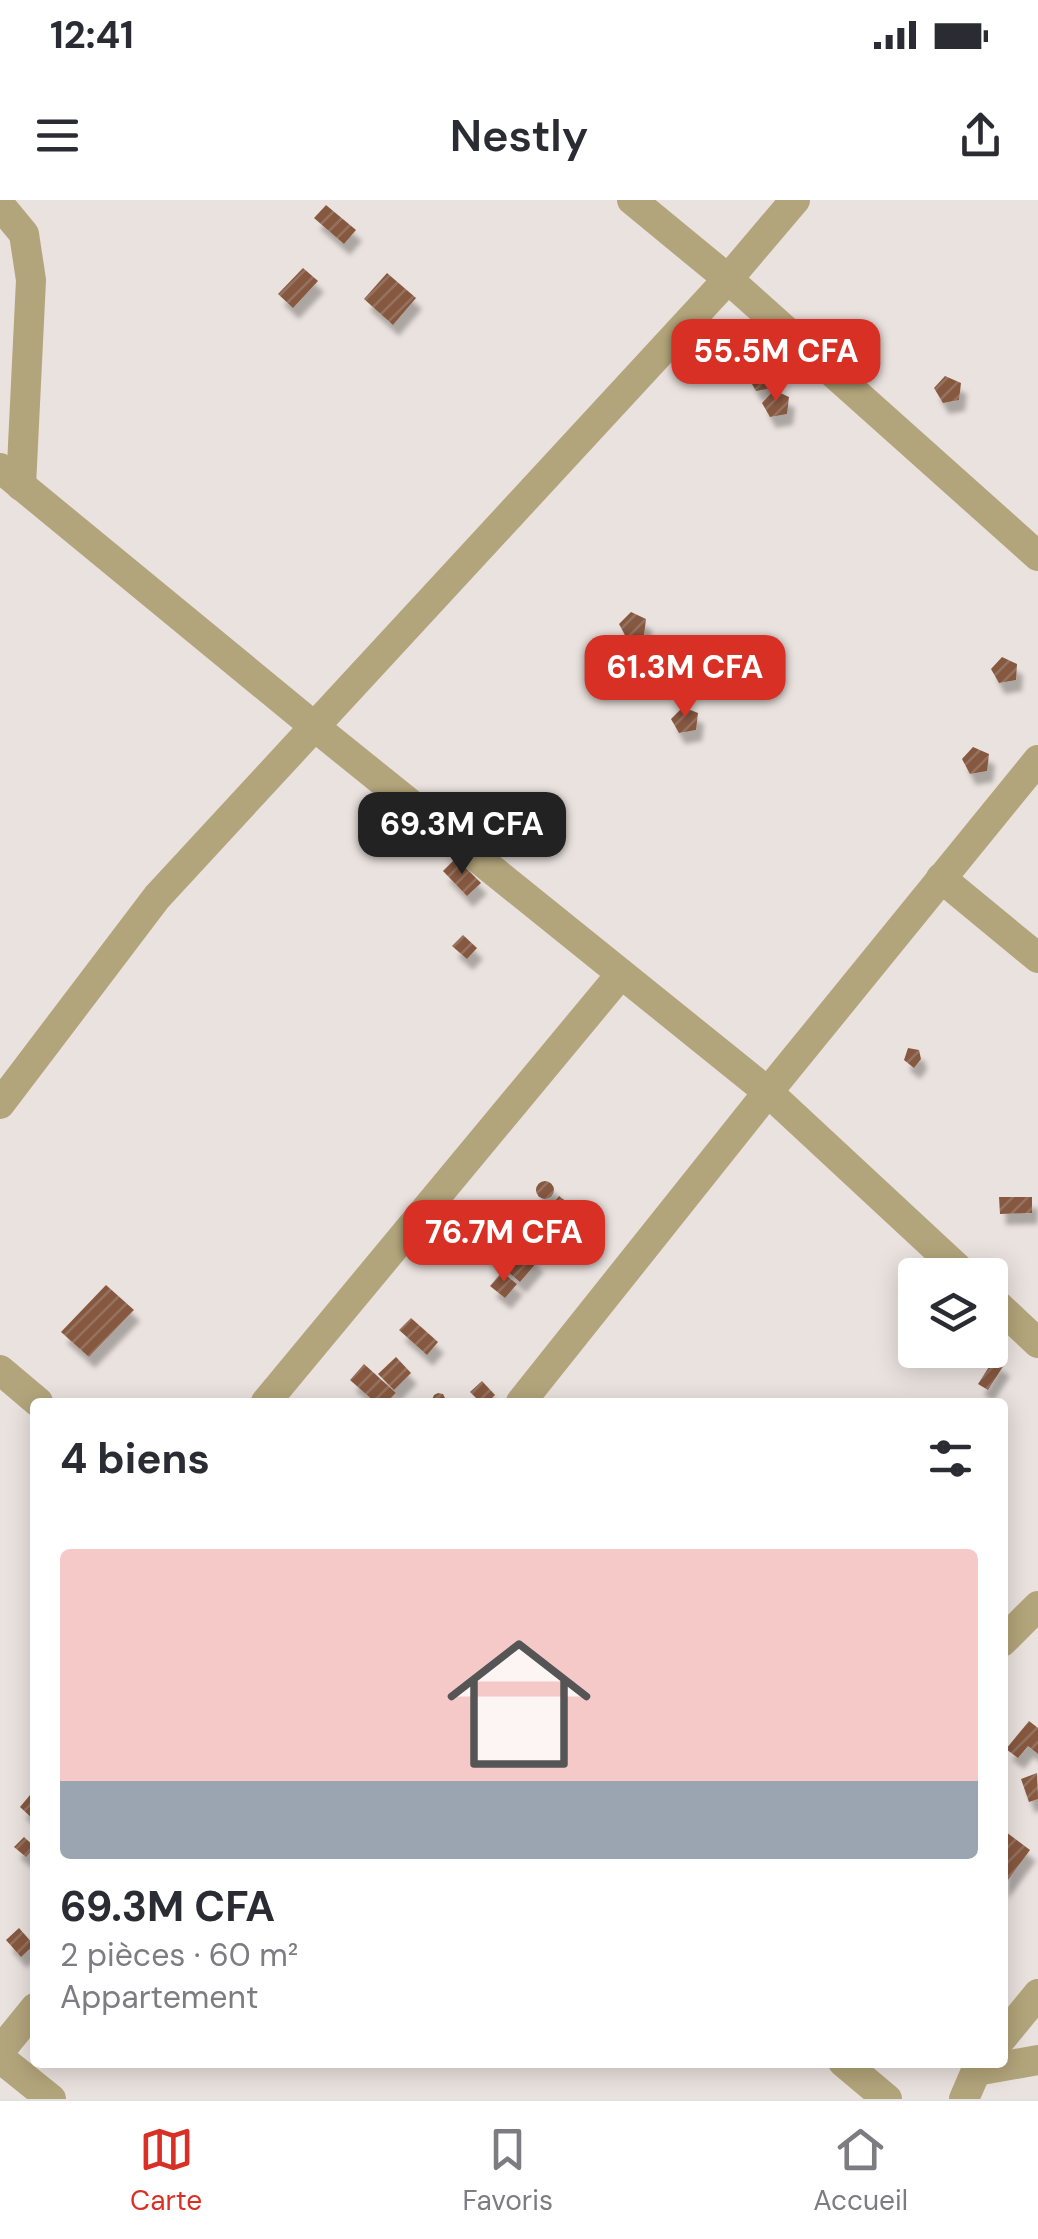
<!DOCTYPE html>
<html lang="fr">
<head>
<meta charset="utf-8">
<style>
  body { margin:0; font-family:"DM Sans",sans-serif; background:#f2f2f3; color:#2b2b33; height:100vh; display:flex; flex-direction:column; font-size:38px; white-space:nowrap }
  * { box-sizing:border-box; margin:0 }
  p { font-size:32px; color:#7c7c81 }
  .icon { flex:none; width:55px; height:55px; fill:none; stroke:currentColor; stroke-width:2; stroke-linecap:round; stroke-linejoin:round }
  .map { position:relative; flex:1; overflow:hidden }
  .side { position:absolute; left:30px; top:1198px; width:978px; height:670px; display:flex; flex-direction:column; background:#fff; border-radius:10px; box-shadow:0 5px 25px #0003 }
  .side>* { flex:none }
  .buttons { position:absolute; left:898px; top:1058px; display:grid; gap:20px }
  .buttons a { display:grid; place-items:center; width:110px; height:110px; border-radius:10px; background:#fff; box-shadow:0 5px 25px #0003; font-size:50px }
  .price { position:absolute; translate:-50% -85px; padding:0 22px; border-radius:20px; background:#d93025; color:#fff; font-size:32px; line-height:65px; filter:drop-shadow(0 2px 5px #0008) }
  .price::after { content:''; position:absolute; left:50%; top:60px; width:30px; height:22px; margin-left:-15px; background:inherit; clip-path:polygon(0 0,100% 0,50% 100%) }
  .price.on { background:#222; color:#fff }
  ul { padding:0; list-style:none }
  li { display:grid; align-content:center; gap:20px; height:530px; padding:0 30px }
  li span { display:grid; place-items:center; height:310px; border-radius:10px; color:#555 }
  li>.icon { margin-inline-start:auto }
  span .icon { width:180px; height:180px; fill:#fffc; stroke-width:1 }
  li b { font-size:42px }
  h2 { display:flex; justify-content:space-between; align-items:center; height:120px; padding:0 30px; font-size:42px }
  .status { display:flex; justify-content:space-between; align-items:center; height:70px; padding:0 50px; background:#fff; direction:ltr }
  .status svg { height:28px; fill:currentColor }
  header { display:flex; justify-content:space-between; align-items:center; height:130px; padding:0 30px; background:#fff; font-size:45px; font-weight:600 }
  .tabs { display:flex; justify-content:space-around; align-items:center; height:140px; border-top:2px solid #e1e1e2; background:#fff; font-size:28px; color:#7c7c81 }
  .tabs a { display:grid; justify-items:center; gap:5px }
  .tabs .on { color:#d93025 }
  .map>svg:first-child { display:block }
  .building { fill:url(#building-hatch); filter:url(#shadow) }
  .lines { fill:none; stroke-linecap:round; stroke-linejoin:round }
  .minor { stroke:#b3a57b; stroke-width:30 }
</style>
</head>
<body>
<div class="status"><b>12:41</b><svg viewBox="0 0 49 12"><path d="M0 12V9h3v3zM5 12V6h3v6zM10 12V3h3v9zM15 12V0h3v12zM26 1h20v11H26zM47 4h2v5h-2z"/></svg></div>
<header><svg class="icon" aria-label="menu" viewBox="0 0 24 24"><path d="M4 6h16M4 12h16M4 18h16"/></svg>Nestly<svg class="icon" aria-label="share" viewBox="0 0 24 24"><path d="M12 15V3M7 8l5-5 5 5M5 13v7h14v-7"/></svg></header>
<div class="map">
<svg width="1038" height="1899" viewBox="0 0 1038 1899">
  <defs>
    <pattern id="building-hatch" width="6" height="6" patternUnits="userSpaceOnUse" patternTransform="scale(2.5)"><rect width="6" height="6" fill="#87593f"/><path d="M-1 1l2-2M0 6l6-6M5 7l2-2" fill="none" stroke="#95725f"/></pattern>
    <filter id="shadow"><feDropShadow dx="6" dy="11" stdDeviation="2.5" flood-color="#0004"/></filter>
  </defs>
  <rect width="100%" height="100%" fill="#eae2de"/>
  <g class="building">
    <path d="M 326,5 L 356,30 L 344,44 L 314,18 Z"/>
    <path d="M 303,68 L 318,81 L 293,108 L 278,94 Z"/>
    <path d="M 387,73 L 416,98 L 393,125 L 364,99 Z"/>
    <path d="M 760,164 L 775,172 L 773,188 L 756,191 L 748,177 Z"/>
    <path d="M 945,176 L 961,183 L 959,200 L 943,203 L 934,188 Z"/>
    <path d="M 774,190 L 789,197 L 787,214 L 770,217 L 762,203 Z"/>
    <path d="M 631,412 L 646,419 L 644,435 L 627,439 L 619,424 Z"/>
    <path d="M 711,451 L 726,458 L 725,475 L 708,478 L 700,464 Z"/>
    <path d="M 1002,457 L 1017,464 L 1016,480 L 999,483 L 991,469 Z"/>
    <path d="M 683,507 L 698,513 L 696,530 L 679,533 L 671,519 Z"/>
    <path d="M 973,547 L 989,554 L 987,571 L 970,574 L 962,559 Z"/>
    <path d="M 456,658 L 481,683 L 467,696 L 443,671 Z"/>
    <path d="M 463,735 L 477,748 L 467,759 L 452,746 Z"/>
    <path d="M 908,848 L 919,850 L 921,859 L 914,868 L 904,860 Z"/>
    <circle cx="545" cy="990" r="9"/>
    <path d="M 559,996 L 590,1020 L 575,1039 L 544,1014 Z"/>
    <path d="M 999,997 L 1032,997 L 1032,1013 L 1000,1014 Z"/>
    <path d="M 494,1023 L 538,1061 L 520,1082 L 475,1044 Z"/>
    <path d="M 502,1072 L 517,1084 L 505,1098 L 490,1086 Z"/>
    <path d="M 106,1085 L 134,1110 L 89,1157 L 61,1132 Z"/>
    <path d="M 411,1118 L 438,1142 L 427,1155 L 399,1130 Z"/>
    <path d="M 396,1157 L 411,1173 L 394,1190 L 378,1174 Z"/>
    <path d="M 994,1159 L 1004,1165 L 988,1190 L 978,1184 Z"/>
    <path d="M 364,1164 L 396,1193 L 387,1202 L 375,1202 L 350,1180 Z"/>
    <path d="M 482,1181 L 495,1195 L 488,1202 L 480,1202 L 470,1192 Z"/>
    <path d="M 438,1193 L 443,1194 L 447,1202 L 431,1202 L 434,1195 Z"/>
    <path d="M 1029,1521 L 1038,1528 L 1038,1554 L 1028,1546 L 1018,1558 L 1006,1549 Z"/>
    <path d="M 1037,1573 L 1038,1599 L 1029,1602 L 1021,1579 Z"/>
    <path d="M 35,1589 L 35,1621 L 20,1607 Z"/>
    <path d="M 1002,1629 L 1030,1650 L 1002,1688 Z"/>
    <path d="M 24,1637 L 35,1647 L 26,1657 L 14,1647 Z"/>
    <path d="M 19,1728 L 34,1745 L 21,1757 L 6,1740 Z"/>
  </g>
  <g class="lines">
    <g class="minor">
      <path d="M 632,0 L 728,79 L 1038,356"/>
      <path d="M 0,5 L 24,34 L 31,80 L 21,286"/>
      <path d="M 0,268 L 315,527 L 768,892 L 965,1075"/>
      <path d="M 941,678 L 1038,758"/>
      <path d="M 0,904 L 157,697 L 728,79 L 795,0"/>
      <path d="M 990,1098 L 1038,1143"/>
      <path d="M 0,1170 L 38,1202"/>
      <path d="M 266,1202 L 621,774"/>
      <path d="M 521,1202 L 768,892 L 1038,560"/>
      <path d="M 1002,1442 L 1038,1406"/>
      <path d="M 1002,1838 L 1038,1794"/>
      <path d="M 0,1851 L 35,1808"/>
      <path d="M 0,1858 L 51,1899"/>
      <path d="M 843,1862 L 887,1899"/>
      <path d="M 976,1871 L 1038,1860"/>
      <path d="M 964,1899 L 976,1871 L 983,1862"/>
    </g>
  </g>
</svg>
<div class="buttons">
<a><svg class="icon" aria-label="layers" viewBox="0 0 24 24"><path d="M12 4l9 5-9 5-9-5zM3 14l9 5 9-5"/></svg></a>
</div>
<b class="price" style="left:776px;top:204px">55.5M CFA</b>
<b class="price" style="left:685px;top:520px">61.3M CFA</b>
<b class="price on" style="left:462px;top:677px">69.3M CFA</b>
<b class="price" style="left:504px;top:1085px">76.7M CFA</b>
<section class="side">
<h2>4 biens<svg class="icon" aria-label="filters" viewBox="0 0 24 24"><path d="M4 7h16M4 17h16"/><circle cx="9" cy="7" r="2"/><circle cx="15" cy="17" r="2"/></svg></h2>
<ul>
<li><span style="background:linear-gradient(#f6c9c9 75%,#9aa5b1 0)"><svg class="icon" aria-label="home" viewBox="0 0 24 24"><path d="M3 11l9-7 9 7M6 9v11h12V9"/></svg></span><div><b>69.3M CFA</b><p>2 pièces · 60 m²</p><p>Appartement</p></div></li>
</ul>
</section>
</div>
<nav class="tabs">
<a class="on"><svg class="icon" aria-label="map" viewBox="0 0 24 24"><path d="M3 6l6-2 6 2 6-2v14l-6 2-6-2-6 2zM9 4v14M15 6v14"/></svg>Carte</a>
<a><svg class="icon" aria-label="saved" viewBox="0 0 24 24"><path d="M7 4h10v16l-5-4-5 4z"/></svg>Favoris</a>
<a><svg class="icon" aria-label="home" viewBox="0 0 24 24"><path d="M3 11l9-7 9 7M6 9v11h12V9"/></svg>Accueil</a>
</nav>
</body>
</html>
